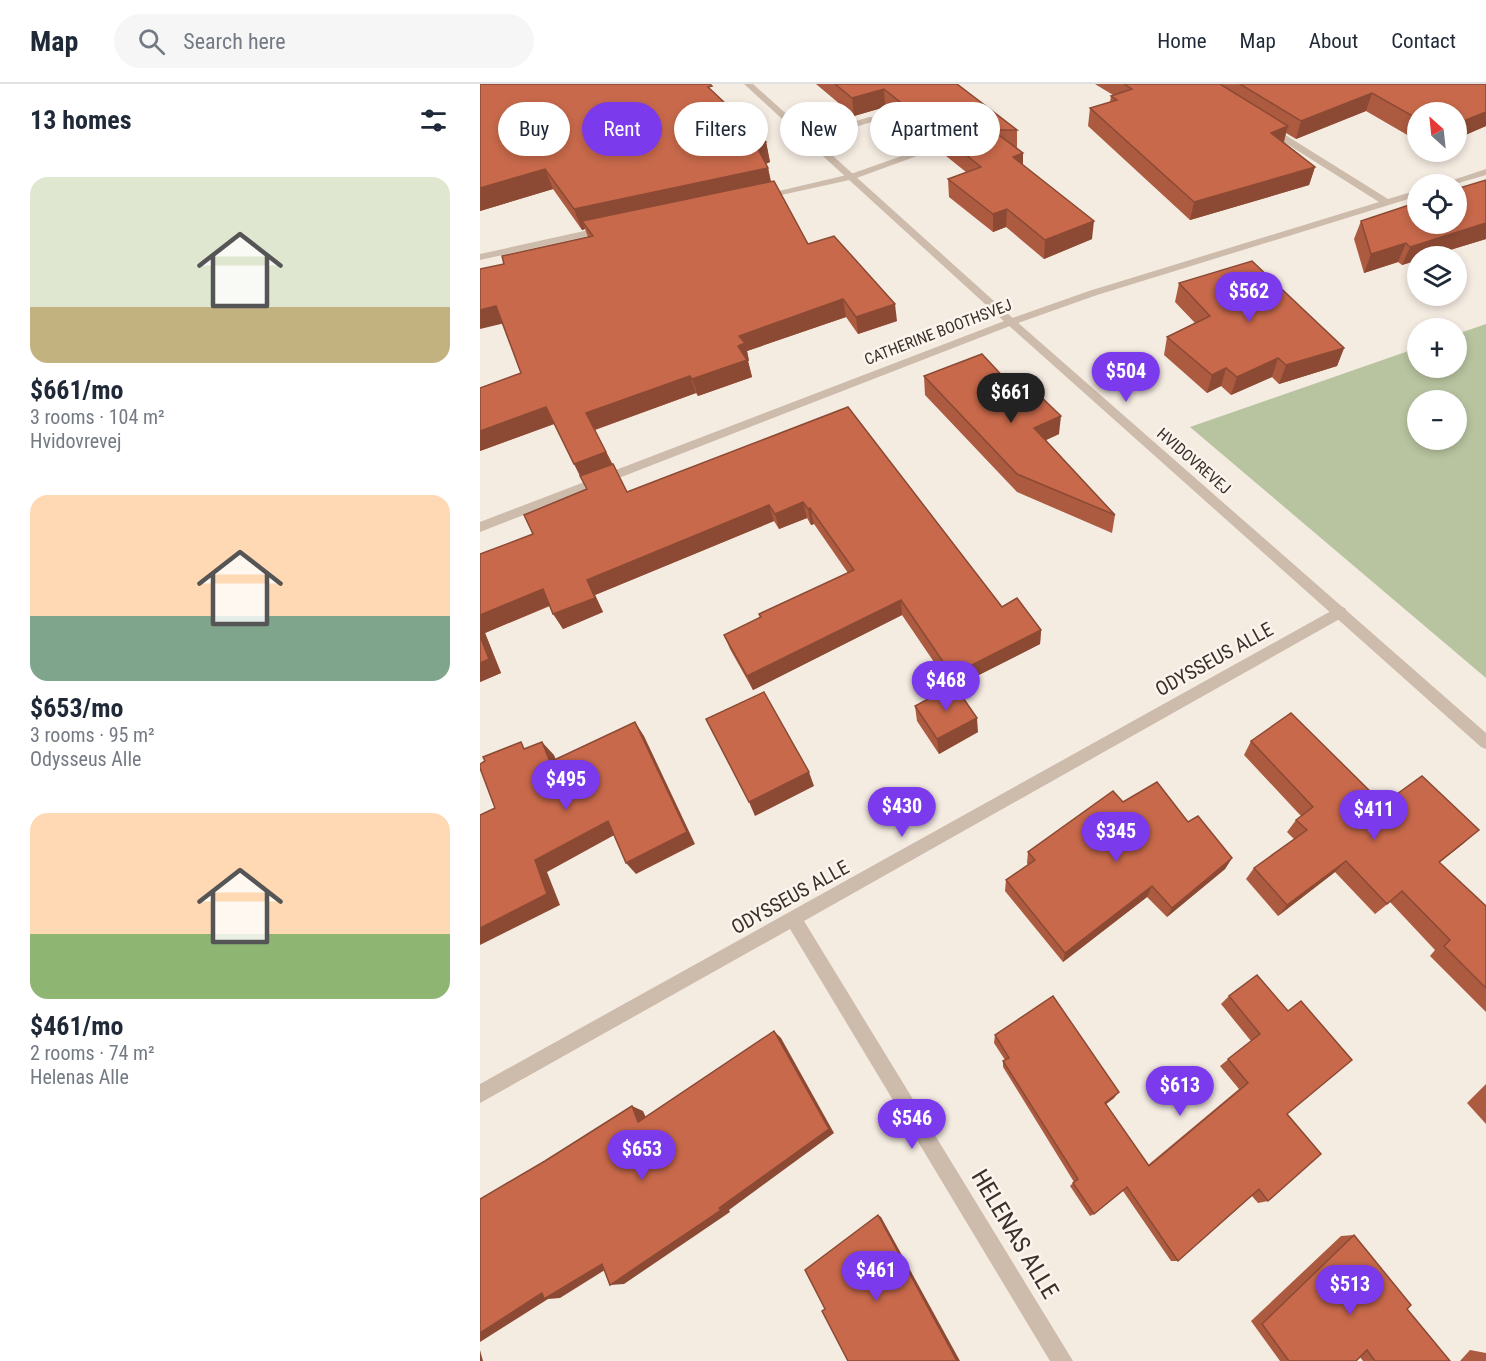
<!DOCTYPE html>
<html lang="en">
<head>
<meta charset="utf-8">
<style>
  body { margin:0; font-family:"Roboto Condensed",sans-serif; background:#f6f6f7; color:#1f2937; height:100vh; display:flex; flex-direction:column; font-size:22px; white-space:nowrap }
  * { box-sizing:border-box; margin:0 }
  p { font-size:20px; color:#747a83 }
  .icon { flex:none; width:33px; height:33px; fill:none; stroke:currentColor; stroke-width:2; stroke-linecap:round; stroke-linejoin:round }
  .map { position:relative; flex:1; overflow:hidden }
  .details { display:flex; flex-direction:column; background:#fff; width:480px }
  .details>* { flex:none }
  .banner { position:absolute; left:18px; top:18px; width:570px; height:54px; display:flex; gap:12px }
  .needle { width:39px; rotate:333deg }
  .fabs { position:absolute; left:927px; top:18px; display:grid; gap:12px }
  .fabs a { display:grid; place-items:center; width:60px; height:60px; border-radius:50%; background:#fff; box-shadow:0 3px 9px #0003; font-size:30px }
  .price { position:absolute; translate:-50% -51px; padding:0 14px; border-radius:21px; background:#7c3aed; color:#fff; font-size:20px; line-height:39px; filter:drop-shadow(0 2px 3px #0008) }
  .price::after { content:''; position:absolute; left:50%; top:36px; width:18px; height:14px; margin-left:-9px; background:inherit; clip-path:polygon(0 0,100% 0,50% 100%) }
  .price.on { background:#222; color:#fff }
  ul { padding:0; list-style:none }
  li { display:grid; align-content:center; gap:12px; height:318px; padding:0 30px }
  li span { display:grid; place-items:center; height:186px; border-radius:18px; color:#555 }
  li>.icon { margin-inline-start:auto }
  span .icon { width:108px; height:108px; fill:#fffc; stroke-width:1 }
  li b { font-size:26px }
  h2 { display:flex; justify-content:space-between; align-items:center; height:72px; padding:0 30px; font-size:26px }
  .pill { padding:0 21px; border-radius:27px; background:#fff; box-shadow:0 3px 9px #0003; font-size:21px; line-height:54px }
  .pill.on { background:#7c3aed; color:#fff }
  header { display:flex; align-items:center; gap:36px; box-sizing:border-box; height:84px; padding:0 30px; background:#fff; border-bottom:2px solid #e0e1e3 }
  header strong { font-size:28px }
  nav { display:flex; gap:33px; margin-inline-start:auto; font-size:21px }
  .search { width:420px; height:54px; background:#f6f6f7; display:flex; align-items:center; gap:15px; box-sizing:border-box; padding:0 21px; border-radius:33px; color:#747a83; font-size:22px }
  main { display:flex; flex:1; min-height:0 }
  .map>svg:first-child { display:block }
  .green { fill:#b8c4a0; fill-rule:evenodd }
  .lines { fill:none; stroke-linecap:round; stroke-linejoin:round }
  .service { fill:#cdbbac; fill-rule:evenodd }
  .minor { fill:#cdbbac; fill-rule:evenodd }
  .tertiary { fill:#cdbbac; fill-rule:evenodd }
  .wall { fill:#ac5a40 }
  .shaded-wall { fill:#8c4a34 }
  .building { fill:#c8694b; stroke:#8c4a34; stroke-width:1.5 }
  .labels { text-anchor:middle; dominant-baseline:central; stroke-width:5; stroke-linejoin:round; paint-order:stroke }
  .far-street-label { font-size:16px; fill:#3b302b; stroke:#fbf5ee }
  .street-label { font-size:20px; fill:#3b302b; stroke:#fbf5ee }
  .near-street-label { font-size:24px; fill:#3b302b; stroke:#fbf5ee }
</style>
</head>
<body>
<header>
<strong>Map</strong>
<div class="search"><svg class="icon" aria-label="search" viewBox="0 0 24 24"><circle cx="10" cy="10" r="6"/><path d="M15 15l6 6"/></svg>Search here</div>
<nav><a>Home</a><a>Map</a><a>About</a><a>Contact</a></nav>
</header>
<main>
<section class="details">
<h2>13 homes<svg class="icon" aria-label="filters" viewBox="0 0 24 24"><path d="M4 7h16M4 17h16"/><circle cx="9" cy="7" r="2"/><circle cx="15" cy="17" r="2"/></svg></h2>
<ul>
<li><span style="background:linear-gradient(#dfe7d0 70%,#c2b280 0)"><svg class="icon" aria-label="home" viewBox="0 0 24 24"><path d="M3 11l9-7 9 7M6 9v11h12V9"/></svg></span><div><b>$661/mo</b><p>3 rooms · 104 m²</p><p>Hvidovrevej</p></div></li>
<li><span style="background:linear-gradient(#ffd9b3 65%,#7fa58c 0)"><svg class="icon" aria-label="home" viewBox="0 0 24 24"><path d="M3 11l9-7 9 7M6 9v11h12V9"/></svg></span><div><b>$653/mo</b><p>3 rooms · 95 m²</p><p>Odysseus Alle</p></div></li>
<li><span style="background:linear-gradient(#ffd9b3 65%,#8fb573 0)"><svg class="icon" aria-label="home" viewBox="0 0 24 24"><path d="M3 11l9-7 9 7M6 9v11h12V9"/></svg></span><div><b>$461/mo</b><p>2 rooms · 74 m²</p><p>Helenas Alle</p></div></li>
</ul>
</section>
<div class="map">
<svg width="1006" height="1277" viewBox="0 0 1006 1277">
  <rect width="100%" height="100%" fill="#f4ebe1"/>
  <path class="green" d="M 1006,240 L 1006,594 L 710,343 L 937,264 L 938,284 L 976,284 L 977,250 ZM 938,316 L 976,316 L 976,356 L 938,356 Z"/>
  <g class="lines">
    <path class="service" d="M 389,33 L 405,34 L 448,68 L 371,96 L 366,93 L 368,91 L 436,67 L 400,38 L 392,38 L 327,57 L 322,54 Z"/>
    <g class="minor">
      <path d="M 785,42 L 791,42 L 908,115 L 938,106 L 938,112 L 617,211 L 535,240 L 0,448 L 0,438 L 527,236 L 609,207 L 899,118 L 785,46 Z"/>
      <path d="M 1006,85 L 1006,91 L 975,100 L 961,100 Z"/>
      <path d="M 371,90 L 376,93 L 374,95 L 283,115 L 278,112 Z"/>
      <path d="M 127,142 L 131,143 L 131,147 L 0,176 L 0,170 Z"/>
      <path d="M 860,522 L 865,524 L 867,528 L 865,532 L 324,837 L 593,1277 L 570,1277 L 310,845 L 0,1019 L 0,1000 Z"/>
    </g>
    <path class="tertiary" d="M 264,0 L 273,0 L 535,236 L 1006,649 L 1006,665 L 1001,663 L 527,240 Z"/>
  </g>
  <g class="wall">
    <path d="M 0,0 L 233,8 L 286,58 L 290,78 L 286,80 L 288,84 L 291,97 L 328,160 L 417,237 L 378,250 L 366,233 L 267,267 L 269,277 L 268,277 L 272,293 L 218,312 L 216,309 L 115,346 L 147,408 L 368,323 L 522,523 L 561,546 L 560,560 L 475,603 L 498,648 L 459,670 L 437,637 L 435,622 L 471,603 L 422,531 L 273,606 L 250,565 L 244,551 L 280,534 L 279,530 L 368,489 L 334,440 L 331,441 L 327,434 L 299,445 L 294,437 L 115,511 L 123,528 L 83,545 L 70,522 L 5,549 L 21,589 L 0,598 L 0,470 L 53,450 L 107,405 L 74,340 L 0,367 L 41,289 L 24,180 L 108,153 L 105,145 L 102,146 L 73,105 L 0,127 Z"/>
    <path d="M 336,0 L 477,0 L 537,46 L 537,63 L 536,63 L 543,69 L 543,81 L 612,155 L 564,175 L 526,143 L 513,148 L 469,113 L 468,95 L 486,88 L 405,23 L 374,32 Z"/>
    <path d="M 615,0 L 1006,0 L 1006,42 L 976,55 L 976,28 L 938,28 L 938,55 L 936,56 L 886,27 L 816,55 L 806,49 L 804,58 L 835,83 L 829,101 L 710,136 L 608,42 L 610,24 L 630,18 L 631,12 L 633,11 Z"/>
    <path d="M 1006,96 L 1006,155 L 950,172 L 938,172 L 938,176 L 922,181 L 918,178 L 884,189 L 874,155 L 881,137 Z"/>
    <path d="M 699,199 L 864,264 L 857,282 L 799,300 L 792,293 L 751,311 L 741,302 L 727,309 L 684,271 L 687,253 L 715,239 L 695,218 Z"/>
    <path d="M 444,292 L 579,350 L 566,356 L 635,431 L 632,449 L 537,408 L 445,311 Z"/>
    <path d="M 771,657 L 984,759 L 959,779 L 1006,822 L 1006,928 L 950,872 L 955,866 L 910,818 L 895,830 L 855,788 L 798,832 L 766,795 L 774,784 L 814,755 L 807,748 L 816,736 L 821,732 L 764,671 Z"/>
    <path d="M 643,718 L 708,738 L 752,774 L 745,785 L 687,833 L 667,813 L 583,878 L 525,807 L 526,796 L 548,781 L 547,779 L 548,768 Z"/>
    <path d="M 777,891 L 807,1030 L 788,1117 L 778,1119 L 772,1112 L 698,1177 L 691,1177 L 643,1107 L 614,1130 L 610,1132 L 590,1102 L 594,1098 L 523,983 L 523,977 L 525,976 L 514,959 L 515,951 L 634,1014 L 626,1020 L 668,1081 L 759,1005 L 740,982 L 771,957 L 741,920 L 749,912 Z"/>
    <path d="M 1006,1000 L 1006,1040 L 987,1019 Z"/>
    <path d="M 874,1151 L 927,1225 L 970,1277 L 883,1277 L 880,1273 L 876,1277 L 800,1277 L 771,1237 L 861,1152 Z"/>
    <path d="M 990,1266 L 1006,1269 L 1006,1277 L 980,1277 Z"/>
  </g>
  <g class="shaded-wall">
    <path d="M 404,5 L 405,23 L 374,32 L 372,14 Z"/>
    <path d="M 892,9 L 886,27 L 816,55 L 821,37 Z"/>
    <path d="M 1006,28 L 1006,42 L 976,55 L 976,40 Z"/>
    <path d="M 808,42 L 803,60 L 791,49 Z"/>
    <path d="M 286,58 L 290,78 L 280,82 L 276,61 Z"/>
    <path d="M 543,69 L 543,87 L 533,73 Z"/>
    <path d="M 835,83 L 829,101 L 710,136 L 714,118 Z"/>
    <path d="M 288,84 L 292,105 L 102,137 L 105,145 L 102,146 L 94,125 Z"/>
    <path d="M 65,85 L 73,105 L 0,127 L 0,104 Z"/>
    <path d="M 527,125 L 526,143 L 513,148 L 513,130 Z"/>
    <path d="M 614,137 L 612,155 L 564,175 L 565,156 Z"/>
    <path d="M 1006,139 L 1006,155 L 950,172 L 938,172 L 938,176 L 922,181 L 930,163 Z"/>
    <path d="M 926,159 L 918,178 L 884,189 L 891,170 Z"/>
    <path d="M 363,215 L 366,233 L 267,267 L 269,277 L 268,277 L 272,293 L 218,312 L 212,295 L 258,262 L 259,252 Z"/>
    <path d="M 415,220 L 417,237 L 378,250 L 376,233 Z"/>
    <path d="M 16,222 L 25,239 L 0,245 L 0,226 Z"/>
    <path d="M 864,264 L 857,282 L 799,300 L 806,281 Z"/>
    <path d="M 798,274 L 792,293 L 751,311 L 757,293 Z"/>
    <path d="M 746,284 L 741,302 L 727,309 L 732,291 Z"/>
    <path d="M 210,292 L 216,309 L 114,346 L 106,329 Z"/>
    <path d="M 66,323 L 74,340 L 0,367 L 0,347 Z"/>
    <path d="M 581,332 L 579,350 L 553,362 L 554,344 Z"/>
    <path d="M 126,368 L 134,384 L 102,396 L 94,380 Z"/>
    <path d="M 323,418 L 327,434 L 299,445 L 295,430 Z"/>
    <path d="M 289,421 L 294,437 L 115,511 L 123,528 L 83,545 L 73,530 L 107,496 Z"/>
    <path d="M 330,424 L 334,440 L 331,441 L 328,425 Z"/>
    <path d="M 63,505 L 73,520 L 5,549 L 21,589 L 0,598 L 0,531 Z"/>
    <path d="M 421,516 L 422,531 L 273,606 L 267,592 Z"/>
    <path d="M 561,546 L 560,560 L 473,604 L 472,591 Z"/>
    <path d="M 497,634 L 498,648 L 459,670 L 457,655 Z"/>
    <path d="M 155,638 L 164,652 L 215,760 L 156,790 L 146,779 Z"/>
    <path d="M 62,658 L 74,671 L 82,691 L 70,678 Z"/>
    <path d="M 329,688 L 334,702 L 275,732 L 269,718 Z"/>
    <path d="M 128,737 L 138,749 L 67,788 L 80,821 L 0,861 L 0,844 L 55,776 Z"/>
    <path d="M 999,746 L 984,759 L 945,790 L 959,778 Z"/>
    <path d="M 752,774 L 745,785 L 687,833 L 692,824 Z"/>
    <path d="M 866,777 L 855,788 L 798,832 L 807,821 Z"/>
    <path d="M 672,802 L 667,813 L 583,878 L 585,869 Z"/>
    <path d="M 294,947 L 301,954 L 354,1049 L 249,1126 L 250,1128 L 144,1200 L 130,1201 L 239,1124 Z"/>
    <path d="M 639,1008 L 634,1014 L 621,1024 L 625,1019 Z"/>
    <path d="M 152,1022 L 163,1027 L 170,1042 L 158,1038 Z"/>
    <path d="M 398,1131 L 401,1133 L 480,1277 L 477,1277 Z"/>
    <path d="M 136,1179 L 80,1214 L 68,1215 L 0,1258 L 0,1249 L 62,1209 L 122,1180 Z"/>
    <path d="M 0,1266 L 3,1277 L 0,1277 Z"/>
  </g>
  <g class="building">
    <path d="M 0,0 L 230,0 L 232,2 L 228,3 L 286,58 L 276,61 L 288,84 L 94,125 L 65,85 L 0,104 Z"/>
    <path d="M 355,0 L 477,0 L 537,46 L 512,46 L 543,69 L 533,73 L 614,137 L 565,156 L 527,125 L 513,130 L 468,95 L 501,83 L 404,5 L 372,14 Z"/>
    <path d="M 644,0 L 740,0 L 808,42 L 791,49 L 835,83 L 714,118 L 610,24 L 637,16 L 631,12 L 652,5 Z"/>
    <path d="M 760,0 L 1006,0 L 1006,28 L 976,40 L 976,28 L 938,28 L 938,35 L 892,9 L 821,37 Z"/>
    <path d="M 1006,96 L 1006,139 L 930,163 L 926,159 L 891,170 L 881,137 L 938,118 L 938,140 L 976,140 L 976,105 Z"/>
    <path d="M 294,97 L 328,160 L 354,152 L 415,220 L 376,233 L 363,215 L 259,252 L 265,259 L 258,262 L 267,276 L 212,295 L 210,292 L 106,329 L 126,368 L 94,380 L 66,323 L 0,347 L 0,304 L 41,289 L 16,222 L 0,226 L 0,185 L 24,180 L 22,172 L 113,152 L 102,137 Z"/>
    <path d="M 772,177 L 864,264 L 806,281 L 798,274 L 757,293 L 746,284 L 732,291 L 687,253 L 730,232 L 699,199 Z"/>
    <path d="M 502,270 L 529,299 L 541,294 L 581,332 L 554,344 L 635,431 L 537,390 L 444,292 Z"/>
    <path d="M 368,323 L 522,523 L 537,514 L 561,546 L 472,591 L 421,516 L 267,592 L 244,551 L 281,533 L 279,530 L 374,486 L 330,424 L 328,425 L 323,418 L 295,430 L 289,421 L 107,496 L 115,514 L 73,530 L 63,505 L 0,531 L 0,470 L 53,450 L 44,431 L 107,405 L 100,392 L 133,380 L 147,408 Z"/>
    <path d="M 0,552 L 9,575 L 0,579 Z"/>
    <path d="M 474,601 L 497,634 L 457,655 L 435,622 Z"/>
    <path d="M 284,608 L 329,688 L 269,718 L 226,635 Z"/>
    <path d="M 811,629 L 903,720 L 942,692 L 999,746 L 959,778 L 1006,822 L 1006,904 L 964,862 L 970,856 L 922,807 L 907,820 L 866,777 L 807,821 L 774,784 L 827,746 L 816,736 L 833,723 L 771,657 Z"/>
    <path d="M 155,638 L 207,748 L 146,779 L 128,737 L 55,776 L 67,810 L 0,844 L 0,731 L 15,724 L 0,684 L 0,680 L 5,677 L 3,673 L 41,658 L 44,665 L 62,658 L 70,678 Z"/>
    <path d="M 677,698 L 708,738 L 718,732 L 752,774 L 692,824 L 672,802 L 585,869 L 526,796 L 555,776 L 548,768 L 633,707 L 643,718 Z"/>
    <path d="M 777,891 L 808,927 L 821,917 L 872,976 L 807,1030 L 841,1070 L 788,1117 L 779,1105 L 698,1177 L 647,1103 L 614,1130 L 593,1099 L 598,1095 L 523,977 L 529,974 L 515,951 L 573,912 L 639,1008 L 625,1019 L 669,1082 L 768,999 L 748,975 L 780,950 L 749,912 Z"/>
    <path d="M 294,947 L 349,1045 L 239,1124 L 241,1126 L 130,1201 L 122,1180 L 64,1215 L 62,1209 L 0,1249 L 0,1115 L 65,1077 L 152,1022 L 158,1038 Z"/>
    <path d="M 398,1131 L 477,1277 L 368,1277 L 342,1227 L 345,1225 L 325,1186 Z"/>
    <path d="M 874,1151 L 931,1221 L 927,1225 L 970,1277 L 895,1277 L 887,1266 L 876,1277 L 809,1277 L 782,1240 Z"/>
  </g>
  <g class="labels">
    <g class="far-street-label">
      <text transform="translate(458 248) rotate(-21)">CATHERINE BOOTHSVEJ</text>
      <text transform="translate(714 377) rotate(41)">HVIDOVREVEJ</text>
    </g>
    <g class="street-label">
      <text transform="translate(734 575) rotate(-29)">ODYSSEUS ALLE</text>
      <text transform="translate(310 813) rotate(-29)">ODYSSEUS ALLE</text>
    </g>
    <g class="near-street-label">
      <text transform="translate(535 1150) rotate(59)">HELENAS ALLE</text>
    </g>
  </g>
</svg>
<div class="fabs">
<a><svg class="needle" viewBox="-14 -14 28 28"><path d="M0-13l5 13h-10z" fill="#e53935"/><path d="M0 13l5-13h-10z" fill="#747a83"/></svg></a>
<a><svg class="icon" aria-label="locate" viewBox="0 0 24 24"><circle cx="12" cy="12" r="6"/><path d="M12 2v4M12 18v4M2 12h4M18 12h4"/></svg></a>
<a><svg class="icon" aria-label="layers" viewBox="0 0 24 24"><path d="M12 4l9 5-9 5-9-5zM3 14l9 5 9-5"/></svg></a>
<a>+</a>
<a>−</a>
</div>
<b class="price" style="left:769px;top:239px">$562</b>
<b class="price" style="left:646px;top:319px">$504</b>
<b class="price on" style="left:531px;top:340px">$661</b>
<b class="price" style="left:466px;top:628px">$468</b>
<b class="price" style="left:86px;top:727px">$495</b>
<b class="price" style="left:422px;top:754px">$430</b>
<b class="price" style="left:894px;top:757px">$411</b>
<b class="price" style="left:636px;top:779px">$345</b>
<b class="price" style="left:700px;top:1033px">$613</b>
<b class="price" style="left:432px;top:1066px">$546</b>
<b class="price" style="left:162px;top:1097px">$653</b>
<b class="price" style="left:396px;top:1218px">$461</b>
<b class="price" style="left:870px;top:1232px">$513</b>
<div class="banner">
<a class="pill">Buy</a>
<a class="pill on">Rent</a>
<a class="pill">Filters</a>
<a class="pill">New</a>
<a class="pill">Apartment</a>
</div>
</div>
</main>
</body>
</html>
